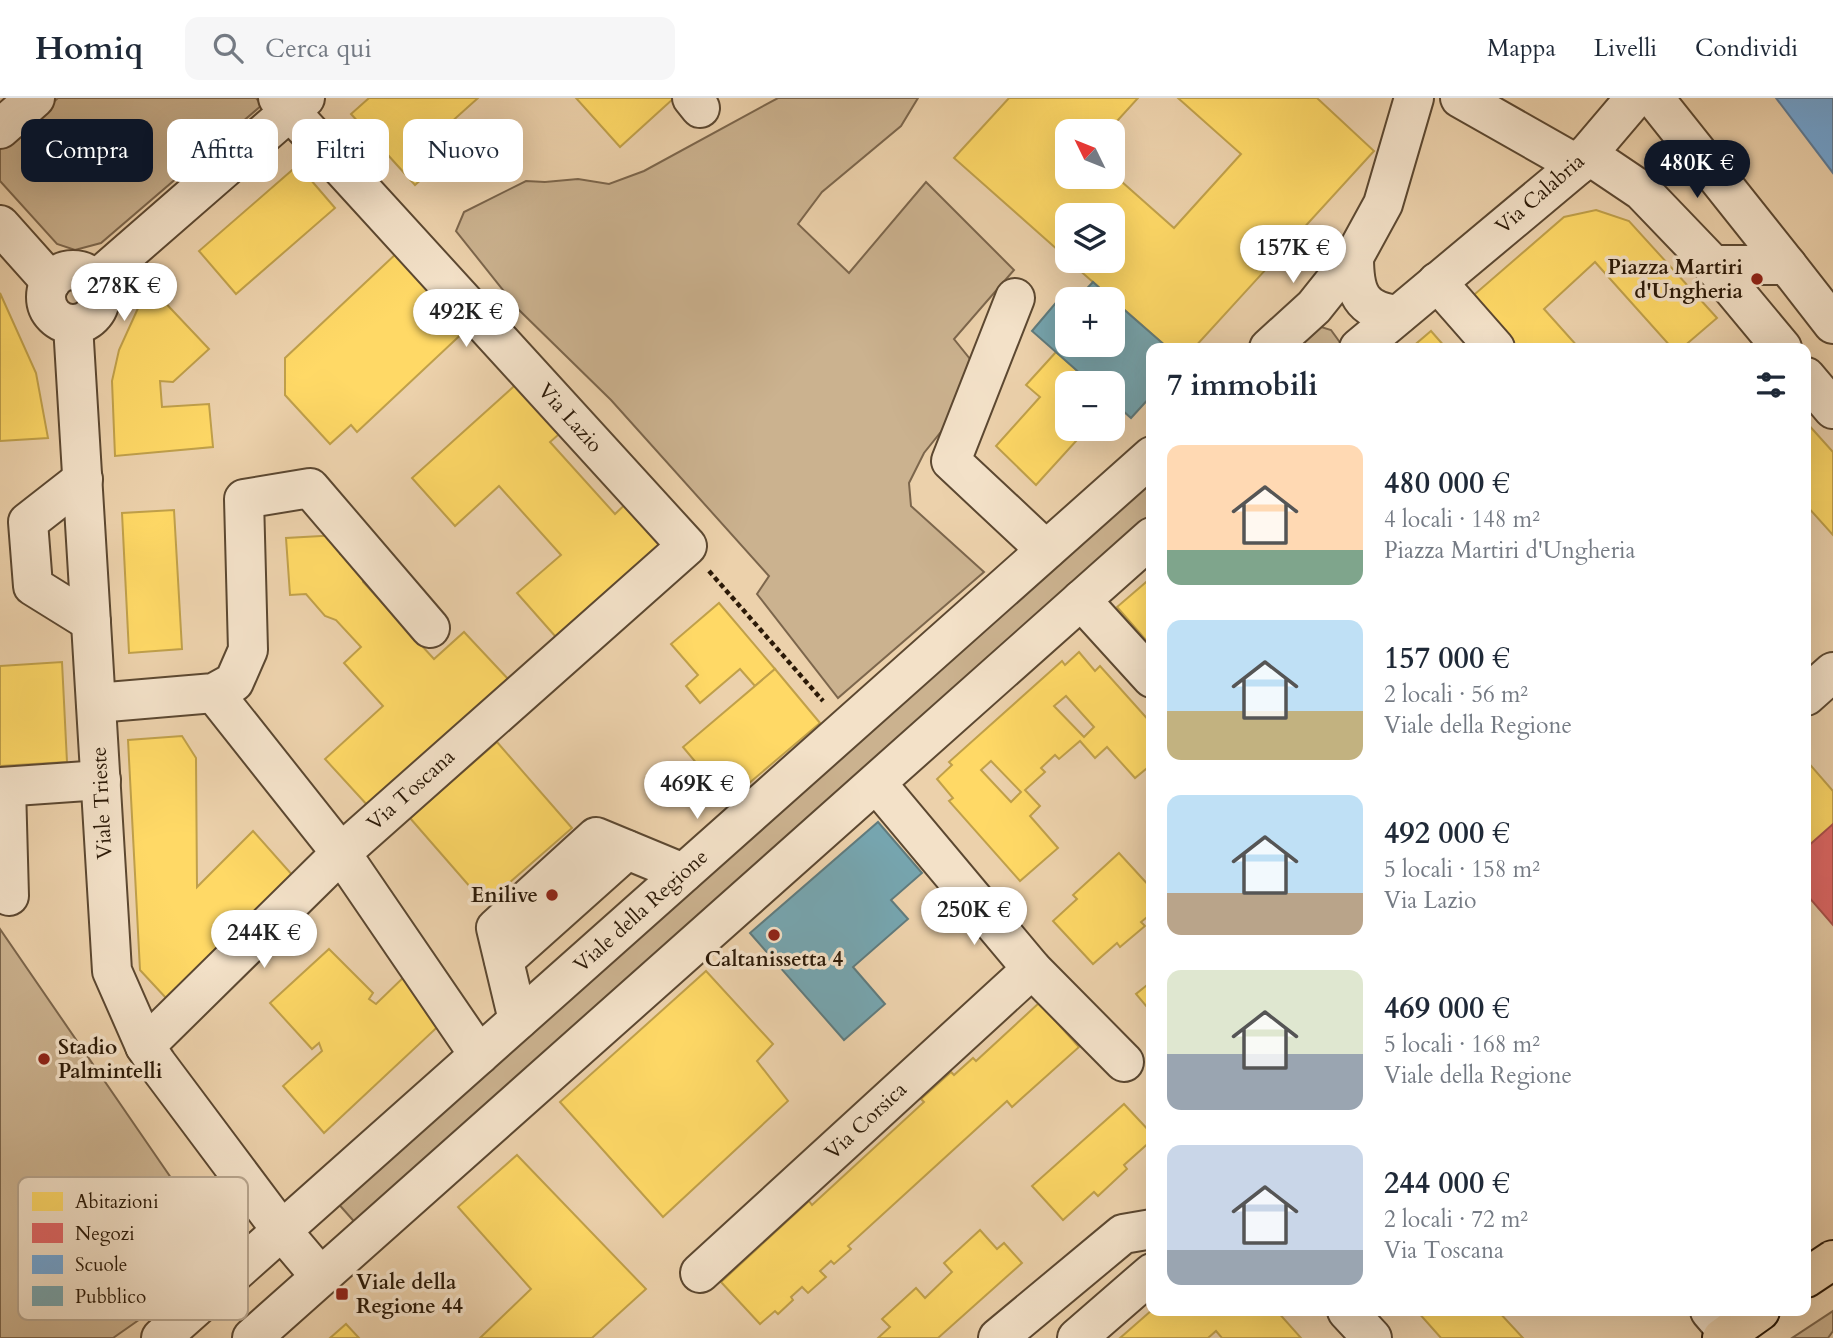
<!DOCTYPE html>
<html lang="it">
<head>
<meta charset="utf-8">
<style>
  body { margin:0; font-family:Cardo,serif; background:#f6f6f7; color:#1f2937; height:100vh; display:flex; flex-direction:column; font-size:26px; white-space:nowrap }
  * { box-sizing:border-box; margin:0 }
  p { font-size:23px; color:#747a83 }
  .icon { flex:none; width:38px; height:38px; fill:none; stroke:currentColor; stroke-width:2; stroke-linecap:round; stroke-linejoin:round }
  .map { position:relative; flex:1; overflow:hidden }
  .details { position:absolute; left:1146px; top:245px; width:665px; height:973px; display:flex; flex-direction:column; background:#fff; border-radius:14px; box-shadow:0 7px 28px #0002 }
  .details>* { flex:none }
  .guide { position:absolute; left:21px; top:21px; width:665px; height:63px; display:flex; gap:14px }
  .needle { width:46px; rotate:313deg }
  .fabs { position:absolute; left:1055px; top:21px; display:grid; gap:14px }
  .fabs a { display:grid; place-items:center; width:70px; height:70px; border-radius:14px; background:#fff; box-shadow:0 7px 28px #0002; font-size:35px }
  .price { position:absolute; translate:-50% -60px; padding:0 16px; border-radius:24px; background:#fff; color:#222; font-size:23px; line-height:46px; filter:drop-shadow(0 2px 4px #0008) }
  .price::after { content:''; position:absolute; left:50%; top:42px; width:21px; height:16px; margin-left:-10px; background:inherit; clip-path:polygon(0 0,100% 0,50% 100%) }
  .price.current { background:#111827; color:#fff }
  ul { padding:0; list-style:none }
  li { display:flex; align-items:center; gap:21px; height:175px; padding:0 21px }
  li span { display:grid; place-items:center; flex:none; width:196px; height:140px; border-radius:14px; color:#555 }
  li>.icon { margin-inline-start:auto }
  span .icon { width:84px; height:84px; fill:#fffc; stroke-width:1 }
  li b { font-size:30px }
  h2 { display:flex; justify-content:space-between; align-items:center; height:84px; padding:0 21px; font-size:30px }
  .tag { padding:0 24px; border-radius:14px; background:#fff; box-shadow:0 7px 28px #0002; font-size:24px; line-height:63px }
  .tag.current { background:#111827; color:#fff }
  header { display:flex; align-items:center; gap:42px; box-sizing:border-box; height:98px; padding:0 35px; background:#fff; border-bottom:2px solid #e0e1e3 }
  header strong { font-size:33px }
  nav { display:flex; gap:38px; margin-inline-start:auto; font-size:24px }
  .search { width:490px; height:63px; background:#f6f6f7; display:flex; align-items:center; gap:18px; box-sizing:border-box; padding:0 24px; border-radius:14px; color:#747a83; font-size:26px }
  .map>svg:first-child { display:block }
  .green { fill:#cbb28f; stroke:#7c664c; stroke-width:2 }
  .homes { fill:#ffd966; stroke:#c0a04a; stroke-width:2; fill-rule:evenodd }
  .shops { fill:#e06666; stroke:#aa4f4a; stroke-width:2 }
  .schools { fill:#6fa8dc; stroke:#5b7d9c; stroke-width:2 }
  .public { fill:#76a5af; stroke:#607b7d; stroke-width:2 }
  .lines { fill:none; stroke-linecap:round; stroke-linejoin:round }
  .minor-casing { stroke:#5c4831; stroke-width:42 }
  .major-casing { stroke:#2c1a08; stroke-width:42 }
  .path { stroke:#2c1a08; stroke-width:4.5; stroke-dasharray:5 3.5; stroke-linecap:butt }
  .minor { stroke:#f3e1c8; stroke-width:38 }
  .major { stroke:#ecd1ab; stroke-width:38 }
  .poi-dot { fill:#8f2418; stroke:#f3e1c8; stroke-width:2.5 }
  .labels { text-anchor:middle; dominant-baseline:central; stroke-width:7; stroke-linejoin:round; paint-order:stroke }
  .street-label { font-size:21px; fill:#2c1a08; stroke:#f3e1c8 }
  .poi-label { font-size:21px; font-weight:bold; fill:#2c1a08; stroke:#f3e1c8; text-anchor:end }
  .key { fill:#f3e1c8; stroke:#b7a58e; stroke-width:2 }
  .key-label { font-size:19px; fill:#2c1a08 }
</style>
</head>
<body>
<header>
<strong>Homiq</strong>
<div class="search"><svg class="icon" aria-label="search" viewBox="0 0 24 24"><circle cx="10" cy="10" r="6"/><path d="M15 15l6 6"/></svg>Cerca qui</div>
<nav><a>Mappa</a><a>Livelli</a><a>Condividi</a></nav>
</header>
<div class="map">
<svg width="1833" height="1240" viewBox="0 0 1833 1240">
  <rect width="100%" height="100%" fill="#ecd1ab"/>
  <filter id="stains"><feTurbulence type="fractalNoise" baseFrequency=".00286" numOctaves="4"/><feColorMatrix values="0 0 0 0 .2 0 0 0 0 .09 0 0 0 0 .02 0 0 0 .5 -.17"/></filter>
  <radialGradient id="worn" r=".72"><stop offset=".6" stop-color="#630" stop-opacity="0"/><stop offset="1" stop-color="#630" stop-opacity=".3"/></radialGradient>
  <g class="green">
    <path d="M 58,0 L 256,0 L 262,7 L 101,145 L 75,152 L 57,146 L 0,83 L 0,51 Z"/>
    <path d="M 778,0 L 918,0 L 901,28 L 822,94 L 798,126 L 849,175 L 926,84 L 1014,172 L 954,241 L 974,266 L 964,305 L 924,355 L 909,385 L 911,408 L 984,474 L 838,600 L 757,496 L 769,478 L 611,302 L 518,211 L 456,133 L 464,114 L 526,83 L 545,84 L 578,81 L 609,86 L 644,73 Z"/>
    <path d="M 1299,222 L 1331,232 L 1344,250 L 1268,250 Z"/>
    <path d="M 1151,355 L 1151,436 L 367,1138 L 327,1093 Z"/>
    <path d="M 0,831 L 178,1090 L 173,1153 L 156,1210 L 113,1240 L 0,1240 Z"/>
    <path d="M 1833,1213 L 1833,1233 L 1828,1240 L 1792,1240 Z"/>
  </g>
  <g class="homes">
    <path d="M 369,0 L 478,0 L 449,26 L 464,43 L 415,87 L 351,16 Z"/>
    <path d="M 576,0 L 674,0 L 620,49 Z"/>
    <path d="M 1009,0 L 1138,0 L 1108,33 L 1068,33 L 1068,79 L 1113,79 L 1113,76 L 1174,130 L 1241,56 L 1178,0 L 1317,0 L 1374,53 L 1194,250 L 1168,250 L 1069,163 L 1113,163 L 1113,117 L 1068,117 L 1068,161 L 954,60 Z"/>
    <path d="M 298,67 L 335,110 L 236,196 L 199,153 Z"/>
    <path d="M 1596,112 L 1629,123 L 1717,220 L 1682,250 L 1672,250 L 1595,164 L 1544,211 L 1579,250 L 1510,250 L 1468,202 L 1564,119 Z"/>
    <path d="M 399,153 L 469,229 L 357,334 L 351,327 L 330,346 L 285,297 L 285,260 Z"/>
    <path d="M 0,195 L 36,275 L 48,340 L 0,343 Z"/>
    <path d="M 156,195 L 209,251 L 173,284 L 160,283 L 162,309 L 209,306 L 213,349 L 115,358 L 112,283 L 119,252 L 139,208 Z"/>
    <path d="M 1431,233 L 1446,250 L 1411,250 Z"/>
    <path d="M 1056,254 L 1091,285 L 1068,285 L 1068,331 L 1087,331 L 1036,387 L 996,348 L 1040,299 L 1026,287 Z"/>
    <path d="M 522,281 L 566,330 L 550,344 L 615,416 L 632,400 L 675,447 L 563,547 L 517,495 L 561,457 L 499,388 L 455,428 L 412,380 Z"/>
    <path d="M 1806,324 L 1833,354 L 1833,437 L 1806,407 Z"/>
    <path d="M 174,412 L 182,551 L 129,555 L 122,415 Z"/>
    <path d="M 339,437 L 340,456 L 364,464 L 363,484 L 434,561 L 464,534 L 509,582 L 369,709 L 325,661 L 383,608 L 344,565 L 361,549 L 336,522 L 325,518 L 306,496 L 290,497 L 286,440 Z"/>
    <path d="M 1152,479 L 1152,549 L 1117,509 Z"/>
    <path d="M 719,505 L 775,571 L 755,588 L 740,571 L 700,605 L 686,588 L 698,577 L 671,546 Z"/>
    <path d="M 1079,554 L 1095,573 L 1100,568 L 1152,626 L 1152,666 L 1135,680 L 1107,649 L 1095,660 L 1080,643 L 1059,661 L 1055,657 L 1041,670 L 1045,674 L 1025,692 L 1040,708 L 1030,718 L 1058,750 L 1020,783 L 949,703 L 953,700 L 937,681 L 952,667 L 949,664 L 1062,563 L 1065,567 ZM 1066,598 L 1094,629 L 1084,639 L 1054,608 ZM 991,663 L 1021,694 L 1011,704 L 981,672 Z"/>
    <path d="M 62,564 L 67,664 L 0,668 L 0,568 Z"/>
    <path d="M 775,571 L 820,625 L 728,703 L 683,649 Z"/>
    <path d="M 182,638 L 196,660 L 197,789 L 253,733 L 294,779 L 166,900 L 140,872 L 128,642 Z"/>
    <path d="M 497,644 L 572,730 L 485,806 L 410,720 Z"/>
    <path d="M 1806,662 L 1833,693 L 1833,810 L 1806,780 Z"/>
    <path d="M 1119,755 L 1152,791 L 1152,815 L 1141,824 L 1145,828 L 1120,849 L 1117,845 L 1093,866 L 1053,823 L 1077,801 L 1073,797 Z"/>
    <path d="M 329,851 L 373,895 L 369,901 L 376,906 L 408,875 L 446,921 L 324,1035 L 283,988 L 322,953 L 319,945 L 312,951 L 270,905 Z"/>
    <path d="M 706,873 L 773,946 L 757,963 L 788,1003 L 663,1119 L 560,1004 Z"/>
    <path d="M 1152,883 L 1152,915 L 1136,896 Z"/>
    <path d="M 1039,905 L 1079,949 L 1012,1009 L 1007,1003 L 848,1148 L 851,1151 L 834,1166 L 831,1163 L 820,1173 L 826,1179 L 808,1195 L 802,1189 L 791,1199 L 793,1202 L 778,1216 L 775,1213 L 760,1226 L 721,1184 L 809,1103 L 812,1107 L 924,1004 L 921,1001 L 951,974 L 954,977 L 973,960 L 976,963 Z"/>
    <path d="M 1124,1006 L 1152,1036 L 1152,1042 L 1124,1067 L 1127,1071 L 1098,1098 L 1094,1094 L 1063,1122 L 1032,1088 Z"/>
    <path d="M 517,1057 L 646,1191 L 592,1240 L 480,1240 L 531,1191 L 458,1109 Z"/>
    <path d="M 980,1132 L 997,1151 L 1004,1145 L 1022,1165 L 938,1240 L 878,1240 L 890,1229 L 882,1221 L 916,1190 L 925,1200 L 952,1174 L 944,1165 Z"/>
    <path d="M 1152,1212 L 1277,1213 L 1301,1240 L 1222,1240 L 1216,1233 L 1208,1240 L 1120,1240 Z"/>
    <path d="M 1417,1213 L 1498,1213 L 1523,1240 L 1441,1240 Z"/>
    <path d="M 346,1226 L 359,1240 L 330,1240 Z"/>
  </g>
  <path class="shops" d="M 1833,726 L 1833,827 L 1806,796 L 1806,750 Z"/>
  <path class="schools" d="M 1776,0 L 1833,0 L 1833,75 Z"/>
  <g class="public">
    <path d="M 1093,184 L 1112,201 L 1077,201 Z"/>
    <path d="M 1065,194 L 1072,201 L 1068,201 L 1068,247 L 1113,247 L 1113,202 L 1168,250 L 1152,250 L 1152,297 L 1131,320 L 1113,304 L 1113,285 L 1091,285 L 1032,233 Z"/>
    <path d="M 878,724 L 922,775 L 891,802 L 908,821 L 853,869 L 885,906 L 844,942 L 750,835 Z"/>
  </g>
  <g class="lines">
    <defs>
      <g id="minor">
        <path d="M 692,0 L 700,10"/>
        <path d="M 1460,0 L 1578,67"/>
        <path d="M 1654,0 L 1787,167"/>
        <path d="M 0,31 L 35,0"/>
        <path d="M 1587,56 L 1642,93 L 1713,167 L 1787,167 L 1833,226"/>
        <path d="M 0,127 L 51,184"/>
        <path d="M 1354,159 C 1354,194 1360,213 1398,217"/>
        <path d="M 1713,167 L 1782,250"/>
        <circle cx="73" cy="199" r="27"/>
        <path d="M 95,183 L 305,0"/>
        <path d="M 1437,184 L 1495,250"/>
        <path d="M 1015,200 L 951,363 L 1046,452"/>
        <path d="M 73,227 L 112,873 L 145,948 L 157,966 L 282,1133 L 320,1178"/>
        <path d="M 1269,250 L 1314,209 L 1354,159 L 1383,106 L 1414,0"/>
        <path d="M 1359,250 L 1578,67 L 1635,0"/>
        <path d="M 1806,279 L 1833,311"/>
        <path d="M 83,381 L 28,424 L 33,488 L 91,524"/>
        <path d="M 1081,502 L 1152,580"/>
        <path d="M 214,595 L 341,755 L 479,957"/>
        <path d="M 1806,598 L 1833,574"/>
        <path d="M 96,605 L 214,595 L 234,584 L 248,552 L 244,401 L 310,390 L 430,530"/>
        <path d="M 877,686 L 1032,871 L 1124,964"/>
        <path d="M 0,689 L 101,682"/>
        <path d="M 6,689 L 9,798"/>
        <path d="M 504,862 L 627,752"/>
        <path d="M 518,922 L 496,830 L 596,739 L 683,775"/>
        <path d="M 145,948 L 341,755 L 687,448 L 278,0"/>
        <path d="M 700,1175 L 1032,871"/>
        <path d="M 1347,1213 L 1372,1240"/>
        <path d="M 1710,1213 L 1728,1234"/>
        <path d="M 161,1240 L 1152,358"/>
        <path d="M 252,1240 L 1152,439"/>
        <path d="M 998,1240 L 1123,1136 L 1152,1131"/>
        <path d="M 1077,1240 L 1152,1175"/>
      </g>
      <g id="major">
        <path d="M 1806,1180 L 1833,1162"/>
        <path d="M 1722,1240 L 1760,1213"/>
      </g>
    </defs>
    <use href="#minor" class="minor-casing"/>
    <use href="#major" class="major-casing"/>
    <path class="path" d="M 709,473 L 823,603"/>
    <use href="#minor" class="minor"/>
    <use href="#major" class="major"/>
  </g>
  <g class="poi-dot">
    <circle cx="1757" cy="181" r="7"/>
    <circle cx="552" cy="797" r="7"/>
    <circle cx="774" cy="837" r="7"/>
    <circle cx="44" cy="961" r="7"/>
    <rect x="335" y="1189" width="14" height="14" rx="3.5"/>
  </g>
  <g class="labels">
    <g class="street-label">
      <text transform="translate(1540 96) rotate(-41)">Via Calabria</text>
      <text transform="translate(570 320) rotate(48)">Via Lazio</text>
      <text transform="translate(411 692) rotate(-42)">Via Toscana</text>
      <text transform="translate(102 705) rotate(-93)">Viale Trieste</text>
      <text transform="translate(641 813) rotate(-42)">Viale della Regione</text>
      <text transform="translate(866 1023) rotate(-43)">Via Corsica</text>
    </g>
    <g class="poi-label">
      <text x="1743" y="169">Piazza Martiri<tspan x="1743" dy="24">d'Ungheria</tspan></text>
      <text x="538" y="797">Enilive</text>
      <text x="774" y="861" text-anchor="middle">Caltanissetta 4</text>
      <text x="58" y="949" text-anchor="start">Stadio<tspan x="58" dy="24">Palmintelli</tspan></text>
      <text x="356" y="1184" text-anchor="start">Viale della<tspan x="356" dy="24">Regione 44</tspan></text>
    </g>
  </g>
  <rect x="18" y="1079" width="230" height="143" rx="10" class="key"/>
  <rect x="32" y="1094" width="31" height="19" fill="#ffd966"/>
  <rect x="32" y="1125" width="31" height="20" fill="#e06666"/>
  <rect x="32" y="1157" width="31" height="19" fill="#6fa8dc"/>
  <rect x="32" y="1188" width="31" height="20" fill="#76a5af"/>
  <g class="key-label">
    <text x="75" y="1110">Abitazioni</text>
    <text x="75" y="1142">Negozi</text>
    <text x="75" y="1173">Scuole</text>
    <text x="75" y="1205">Pubblico</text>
  </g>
  <rect width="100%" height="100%" filter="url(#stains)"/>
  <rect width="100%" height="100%" fill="url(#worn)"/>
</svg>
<div class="fabs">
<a><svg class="needle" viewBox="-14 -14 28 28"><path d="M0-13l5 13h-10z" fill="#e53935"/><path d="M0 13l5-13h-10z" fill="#747a83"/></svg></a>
<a><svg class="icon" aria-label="layers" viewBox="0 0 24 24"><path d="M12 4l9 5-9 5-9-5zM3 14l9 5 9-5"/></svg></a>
<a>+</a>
<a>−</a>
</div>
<b class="price current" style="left:1697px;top:102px">480K €</b>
<b class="price" style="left:1293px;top:187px">157K €</b>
<b class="price" style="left:124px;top:225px">278K €</b>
<b class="price" style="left:466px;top:251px">492K €</b>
<b class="price" style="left:697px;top:723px">469K €</b>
<b class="price" style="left:974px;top:849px">250K €</b>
<b class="price" style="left:264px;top:872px">244K €</b>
<div class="guide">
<a class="tag current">Compra</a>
<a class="tag">Affitta</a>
<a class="tag">Filtri</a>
<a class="tag">Nuovo</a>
</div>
<section class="details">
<h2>7 immobili<svg class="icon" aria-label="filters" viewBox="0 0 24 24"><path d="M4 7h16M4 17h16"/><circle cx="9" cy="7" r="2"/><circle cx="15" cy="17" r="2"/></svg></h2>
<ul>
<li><span style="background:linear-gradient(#ffd9b3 75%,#7fa58c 0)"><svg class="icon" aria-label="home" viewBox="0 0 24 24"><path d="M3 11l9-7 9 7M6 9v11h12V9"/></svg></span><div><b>480 000 €</b><p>4 locali · 148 m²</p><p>Piazza Martiri d'Ungheria</p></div></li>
<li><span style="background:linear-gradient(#bfe0f5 65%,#c2b280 0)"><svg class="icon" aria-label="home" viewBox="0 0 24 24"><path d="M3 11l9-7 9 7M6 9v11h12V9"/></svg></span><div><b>157 000 €</b><p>2 locali · 56 m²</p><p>Viale della Regione</p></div></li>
<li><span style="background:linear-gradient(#bfe0f5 70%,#b9a48a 0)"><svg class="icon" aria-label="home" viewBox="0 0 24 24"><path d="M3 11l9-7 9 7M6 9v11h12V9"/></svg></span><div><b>492 000 €</b><p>5 locali · 158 m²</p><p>Via Lazio</p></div></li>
<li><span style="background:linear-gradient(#dfe7d0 60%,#9aa5b1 0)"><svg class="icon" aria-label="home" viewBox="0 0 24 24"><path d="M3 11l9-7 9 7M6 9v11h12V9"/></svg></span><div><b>469 000 €</b><p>5 locali · 168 m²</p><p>Viale della Regione</p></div></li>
<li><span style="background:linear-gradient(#c9d6e8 75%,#9aa5b1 0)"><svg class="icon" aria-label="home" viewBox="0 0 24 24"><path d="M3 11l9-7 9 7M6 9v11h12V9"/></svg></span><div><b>244 000 €</b><p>2 locali · 72 m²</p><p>Via Toscana</p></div></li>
</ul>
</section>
</div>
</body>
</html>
